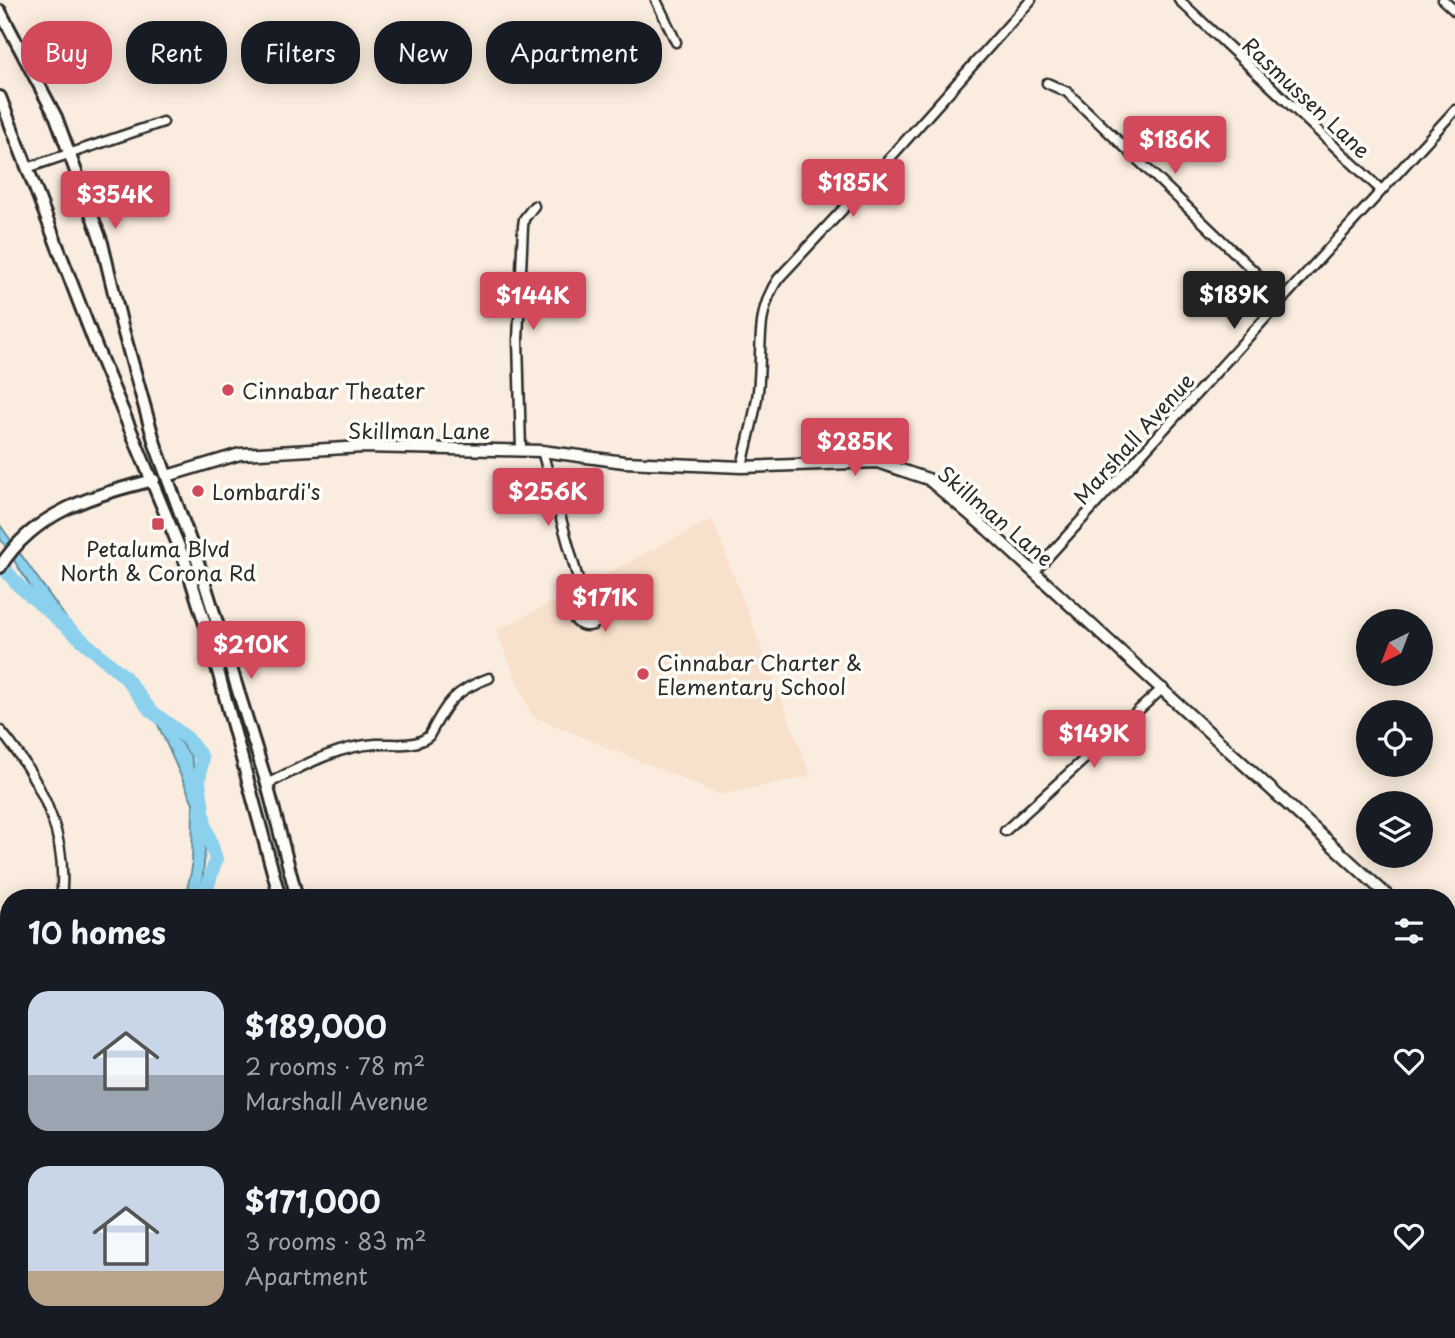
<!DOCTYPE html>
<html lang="en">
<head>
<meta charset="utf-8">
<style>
  body { margin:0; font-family:"Playpen Sans",sans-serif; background:#20242c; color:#f1f3f6; height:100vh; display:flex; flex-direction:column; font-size:26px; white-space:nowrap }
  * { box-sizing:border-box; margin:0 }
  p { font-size:23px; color:#9ea1a6 }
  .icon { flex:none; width:38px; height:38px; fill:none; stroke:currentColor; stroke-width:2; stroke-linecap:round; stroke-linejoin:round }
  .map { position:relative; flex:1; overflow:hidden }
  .sheet { position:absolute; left:0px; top:889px; width:1456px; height:450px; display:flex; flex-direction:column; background:#171b24; border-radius:28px 28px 0 0; box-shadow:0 4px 18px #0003 }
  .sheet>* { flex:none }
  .guide { position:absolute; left:21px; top:21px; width:700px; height:63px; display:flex; gap:14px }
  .needle { width:46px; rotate:222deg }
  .buttons { position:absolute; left:1356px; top:609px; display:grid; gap:14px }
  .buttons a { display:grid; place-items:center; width:77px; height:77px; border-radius:50%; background:#171b24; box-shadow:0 4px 18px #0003; font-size:35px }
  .price { position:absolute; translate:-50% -60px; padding:0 16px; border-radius:7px; background:#d1495b; color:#fff; font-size:23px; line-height:46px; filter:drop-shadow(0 2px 4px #0008) }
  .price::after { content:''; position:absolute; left:50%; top:42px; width:21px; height:16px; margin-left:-10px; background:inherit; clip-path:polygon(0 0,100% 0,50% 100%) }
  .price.selected { background:#222; color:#fff }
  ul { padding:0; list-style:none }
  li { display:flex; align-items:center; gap:21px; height:175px; padding:0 28px }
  li span { display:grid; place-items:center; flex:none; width:196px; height:140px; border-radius:21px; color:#555 }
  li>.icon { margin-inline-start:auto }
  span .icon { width:84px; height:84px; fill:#fffc; stroke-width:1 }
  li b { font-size:30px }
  h2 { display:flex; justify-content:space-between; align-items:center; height:84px; padding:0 28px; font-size:30px }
  .chip { padding:0 24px; border-radius:28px; background:#171b24; box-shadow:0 4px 18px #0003; font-size:24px; line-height:63px }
  .chip.selected { background:#d1495b; color:#fff }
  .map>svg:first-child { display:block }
  .built { fill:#f8e1cc }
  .water { fill:#8bd1ed; stroke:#658f9f; stroke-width:2 }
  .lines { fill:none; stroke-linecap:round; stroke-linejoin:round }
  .river { stroke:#8bd1ed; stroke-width:14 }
  .minor-casing { stroke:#2b2b2b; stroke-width:13 }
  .tertiary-casing { stroke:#2b2b2b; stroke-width:15 }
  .secondary-casing { stroke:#2b2b2b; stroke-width:16 }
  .minor { stroke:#fdfcf7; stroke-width:8 }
  .tertiary { stroke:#fdfcf7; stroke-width:10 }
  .secondary { stroke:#fdfcf7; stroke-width:10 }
  .poi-dot { fill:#d1495b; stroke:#fdfcf7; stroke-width:2.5 }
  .labels { text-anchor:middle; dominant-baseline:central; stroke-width:7; stroke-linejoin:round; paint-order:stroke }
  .street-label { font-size:21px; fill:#2b2b2b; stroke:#fdfcf7 }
  .poi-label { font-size:21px; fill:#2b2b2b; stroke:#fdfcf7; text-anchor:start }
</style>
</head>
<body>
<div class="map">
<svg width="1455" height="1338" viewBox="0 0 1455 1338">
  <rect width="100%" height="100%" fill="#faecde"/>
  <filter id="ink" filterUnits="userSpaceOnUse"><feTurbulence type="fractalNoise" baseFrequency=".0143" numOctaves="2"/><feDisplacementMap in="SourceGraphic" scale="14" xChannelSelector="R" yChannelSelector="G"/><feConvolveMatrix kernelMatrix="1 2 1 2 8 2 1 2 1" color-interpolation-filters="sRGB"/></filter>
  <g filter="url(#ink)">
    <g class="built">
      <path d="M 712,519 L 811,776 L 721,795 L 532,716 L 496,631 Z"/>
      <path d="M 3,989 L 9,998 L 9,1019 L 2,1036 L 5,1046 L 3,1077 L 6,1107 L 9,1121 L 9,1226 L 0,1228 L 0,990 Z"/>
    </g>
    <path class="water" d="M 0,525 L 78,635 L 149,701 L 191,756 L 207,828 L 201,898 L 185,898 L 192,868 L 193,803 L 155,718 L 116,675 L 47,613 L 0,538 Z"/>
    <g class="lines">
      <path class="river" d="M 2,566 L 19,586 L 125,677 L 150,710 L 187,738 L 202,758 L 199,782 L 205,825 L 216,859 L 208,885 L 198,898"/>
      <defs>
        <g id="minor">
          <path d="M 656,0 L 676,42"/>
          <path d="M 1179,0 L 1381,190"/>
          <path d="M 1443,0 L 1455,11"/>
          <path d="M 1047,83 L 1067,92 L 1283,299"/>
          <path d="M 27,168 L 163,122"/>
          <path d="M 521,450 L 518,340 L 523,226 L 524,219 L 534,206"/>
          <path d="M 542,451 L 583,597"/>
          <path d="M 742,467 C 747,442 755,416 758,391 C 763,351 754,314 778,279 L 874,176 L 1031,0"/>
          <path d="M 1034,572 L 1455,110"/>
          <circle cx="587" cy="611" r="15"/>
          <path d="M 0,730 C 39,777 69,834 61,898"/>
          <path d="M 267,784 C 301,767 337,746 376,744 C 393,743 415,748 429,736 C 447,703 453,691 489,678"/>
          <path d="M 1005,831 L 1163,688"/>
          <path d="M 0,975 L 9,974"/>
          <path d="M 362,1336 L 395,1338"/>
          <path d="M 57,1338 L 59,1330"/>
        </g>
        <g id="tertiary">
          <path d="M 167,476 L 240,454 L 363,447 L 542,451 L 624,462 L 742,467 L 877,462 L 928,479 L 988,530 L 1390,898"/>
          <path d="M 1447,950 L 1455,957"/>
        </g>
        <g id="secondary">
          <path d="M 0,11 L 56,117 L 102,243 L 122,326 L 155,444 L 200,568 L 267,784 L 297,898"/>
          <path d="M 0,97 L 97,349 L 185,561 L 206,627 L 280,898"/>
          <path d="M 0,567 C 35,511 94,495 154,480"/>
          <path d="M 341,1338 L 342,1330"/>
          <path d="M 361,1338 L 362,1330"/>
        </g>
      </defs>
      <use href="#minor" class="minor-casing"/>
      <use href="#tertiary" class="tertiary-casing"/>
      <use href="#secondary" class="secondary-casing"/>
      <use href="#minor" class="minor"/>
      <use href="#tertiary" class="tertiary"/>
      <use href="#secondary" class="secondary"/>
    </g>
  </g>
  <g class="poi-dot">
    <circle cx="228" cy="390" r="7"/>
    <circle cx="198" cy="491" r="7"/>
    <rect x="151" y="517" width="14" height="14" rx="3.5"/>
    <circle cx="643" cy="674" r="7"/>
  </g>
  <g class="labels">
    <g class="street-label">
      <text transform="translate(1307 97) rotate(43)">Rasmussen Lane</text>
      <text x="419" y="430">Skillman Lane</text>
      <text transform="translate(1133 438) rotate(-48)">Marshall Avenue</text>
      <text transform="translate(996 515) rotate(40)">Skillman Lane</text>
    </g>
    <g class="poi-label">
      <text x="242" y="390">Cinnabar Theater</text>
      <text x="212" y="491">Lombardi's</text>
      <text x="158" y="548" text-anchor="middle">Petaluma Blvd<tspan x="158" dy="24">North &amp; Corona Rd</tspan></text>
      <text x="657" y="662">Cinnabar Charter &amp;<tspan x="657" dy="24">Elementary School</tspan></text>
    </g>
  </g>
</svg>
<div class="buttons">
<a><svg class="needle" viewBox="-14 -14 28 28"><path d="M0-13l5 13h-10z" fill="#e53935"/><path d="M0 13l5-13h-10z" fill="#9ea1a6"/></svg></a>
<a><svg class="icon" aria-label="locate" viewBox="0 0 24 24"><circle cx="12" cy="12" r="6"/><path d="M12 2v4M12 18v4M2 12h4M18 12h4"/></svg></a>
<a><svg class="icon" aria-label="layers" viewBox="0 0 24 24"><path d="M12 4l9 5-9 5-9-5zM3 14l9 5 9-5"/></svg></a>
</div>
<b class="price" style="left:1175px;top:176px">$186K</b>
<b class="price" style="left:853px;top:219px">$185K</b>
<b class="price" style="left:115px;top:231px">$354K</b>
<b class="price selected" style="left:1234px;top:331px">$189K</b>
<b class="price" style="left:533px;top:332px">$144K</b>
<b class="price" style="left:855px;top:478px">$285K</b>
<b class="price" style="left:548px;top:528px">$256K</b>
<b class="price" style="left:605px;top:634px">$171K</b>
<b class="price" style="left:251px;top:681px">$210K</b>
<b class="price" style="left:1094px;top:770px">$149K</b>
<div class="guide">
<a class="chip selected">Buy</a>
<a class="chip">Rent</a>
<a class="chip">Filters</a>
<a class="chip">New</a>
<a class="chip">Apartment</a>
</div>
<section class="sheet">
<h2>10 homes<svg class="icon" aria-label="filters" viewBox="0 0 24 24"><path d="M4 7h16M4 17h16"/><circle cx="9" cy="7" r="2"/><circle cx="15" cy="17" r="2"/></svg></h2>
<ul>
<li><span style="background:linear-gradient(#c9d6e8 60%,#9aa5b1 0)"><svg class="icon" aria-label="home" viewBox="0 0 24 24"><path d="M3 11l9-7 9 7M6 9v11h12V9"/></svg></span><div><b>$189,000</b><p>2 rooms · 78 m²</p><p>Marshall Avenue</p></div><svg class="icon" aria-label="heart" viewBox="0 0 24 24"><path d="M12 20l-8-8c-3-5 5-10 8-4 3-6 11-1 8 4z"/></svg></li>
<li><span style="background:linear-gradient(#c9d6e8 75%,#b9a48a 0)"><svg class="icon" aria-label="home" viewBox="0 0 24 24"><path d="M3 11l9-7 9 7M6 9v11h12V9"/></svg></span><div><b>$171,000</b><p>3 rooms · 83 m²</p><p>Apartment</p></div><svg class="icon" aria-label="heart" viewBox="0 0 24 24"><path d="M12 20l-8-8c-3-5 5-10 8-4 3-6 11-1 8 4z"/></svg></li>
</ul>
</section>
</div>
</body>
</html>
